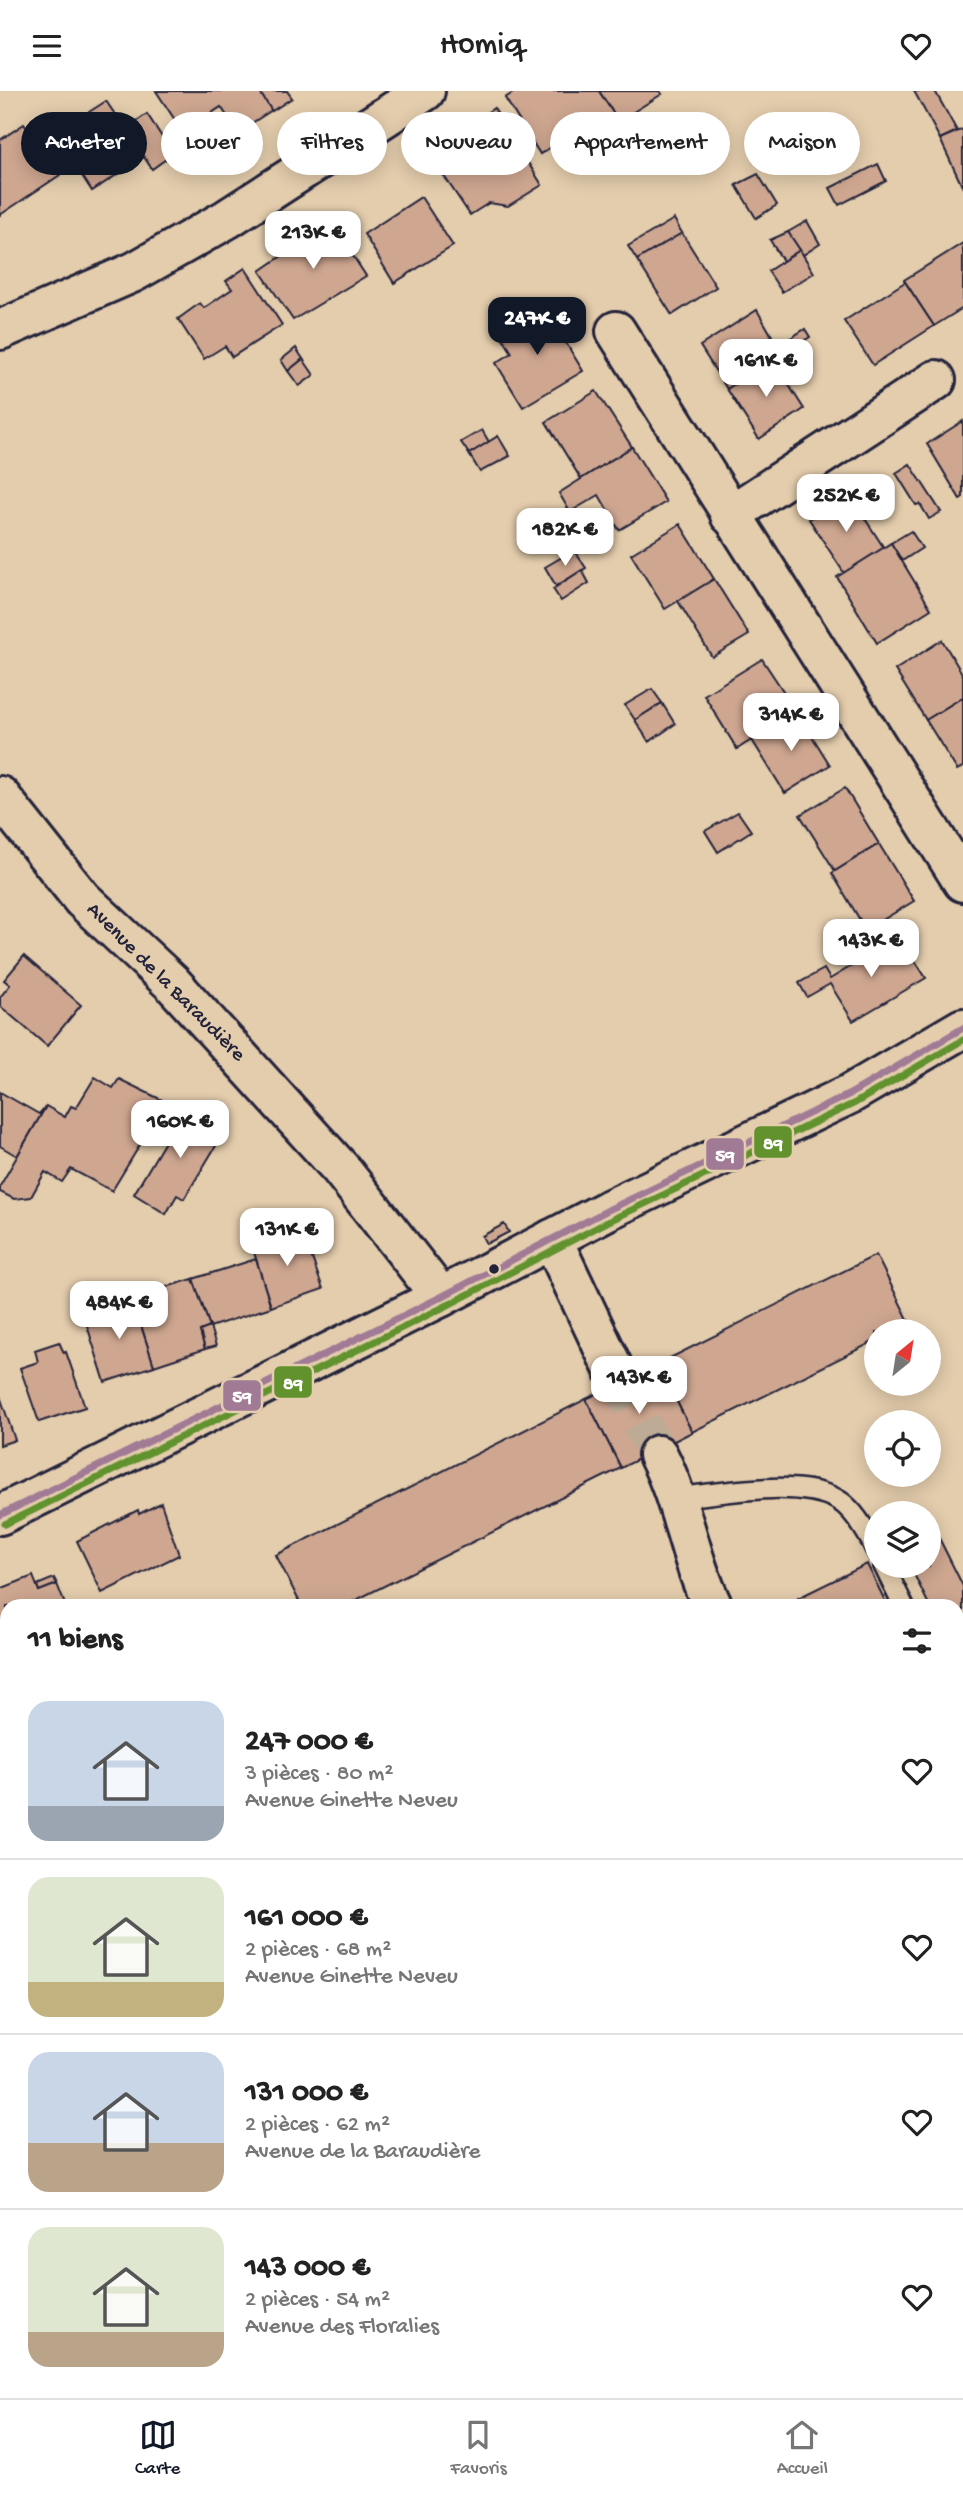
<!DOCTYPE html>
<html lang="fr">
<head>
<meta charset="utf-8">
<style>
  body { margin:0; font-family:"Gochi Hand",sans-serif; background:#f2f2f2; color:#222; height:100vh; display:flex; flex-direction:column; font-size:26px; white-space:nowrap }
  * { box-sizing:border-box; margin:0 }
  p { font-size:23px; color:#767676 }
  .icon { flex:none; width:38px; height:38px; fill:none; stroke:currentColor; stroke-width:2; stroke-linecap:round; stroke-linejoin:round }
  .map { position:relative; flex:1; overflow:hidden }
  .details { position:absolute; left:0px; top:1508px; width:964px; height:800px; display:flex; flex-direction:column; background:#fff; border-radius:21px 21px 0 0; box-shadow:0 4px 18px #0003 }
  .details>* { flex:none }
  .top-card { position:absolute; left:21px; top:21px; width:922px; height:63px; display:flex; gap:14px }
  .needle { width:46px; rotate:30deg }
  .tools { position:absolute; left:864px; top:1228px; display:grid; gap:14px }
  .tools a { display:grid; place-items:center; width:77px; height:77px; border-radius:50%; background:#fff; box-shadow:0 4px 18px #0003; font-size:35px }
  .price { position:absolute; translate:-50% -60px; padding:0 16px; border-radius:14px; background:#fff; color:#222; font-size:23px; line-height:46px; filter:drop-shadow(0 2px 4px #0008) }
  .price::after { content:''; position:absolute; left:50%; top:42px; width:21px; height:16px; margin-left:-10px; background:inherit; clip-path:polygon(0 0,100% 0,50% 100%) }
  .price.current { background:#111827; color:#fff }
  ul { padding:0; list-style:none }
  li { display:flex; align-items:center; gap:21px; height:175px; padding:0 28px }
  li+li { border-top:2px solid #e0e0e0 }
  li span { display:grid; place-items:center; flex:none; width:196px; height:140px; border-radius:21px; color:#555 }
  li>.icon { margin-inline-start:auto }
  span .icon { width:84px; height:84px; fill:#fffc; stroke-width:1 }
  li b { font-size:30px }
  h2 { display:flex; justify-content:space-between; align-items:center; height:84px; padding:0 28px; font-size:30px }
  .tag { padding:0 24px; border-radius:32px; background:#fff; box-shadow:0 4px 18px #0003; font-size:24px; line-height:63px }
  .tag.current { background:#111827; color:#fff }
  header { display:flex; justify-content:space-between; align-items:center; height:91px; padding:0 28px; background:#fff; font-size:32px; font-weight:600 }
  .tabs { display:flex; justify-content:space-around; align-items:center; height:98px; border-top:2px solid #e0e0e0; background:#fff; font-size:19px; color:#767676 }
  .tabs a { display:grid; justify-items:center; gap:4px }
  .tabs .current { color:#111827 }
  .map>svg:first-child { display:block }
  .built { fill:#dabfa3 }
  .building { fill:#cfa791; stroke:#22223b; stroke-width:2 }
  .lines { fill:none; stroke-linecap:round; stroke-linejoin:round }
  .minor-tunnel { stroke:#bdab96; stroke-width:38; stroke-dasharray:38 19; stroke-linecap:butt }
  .service-casing { stroke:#22223b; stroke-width:24 }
  .minor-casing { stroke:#22223b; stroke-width:44 }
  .service { stroke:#e4cdad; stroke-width:19 }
  .minor { stroke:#e4cdad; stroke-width:38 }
  .bus-1-casing { stroke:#e4cdad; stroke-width:12 }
  .bus-2-casing { stroke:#e4cdad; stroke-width:12 }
  .bus-1 { stroke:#a17a96; stroke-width:7 }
  .bus-2 { stroke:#61922e; stroke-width:7 }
  .bus-dot { fill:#22223b; stroke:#e4cdad; stroke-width:2.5 }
  .labels { text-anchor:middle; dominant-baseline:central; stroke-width:7; stroke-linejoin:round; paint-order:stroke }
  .street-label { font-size:21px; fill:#22223b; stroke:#e4cdad }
  .line-badge { stroke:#e4cdad; stroke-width:2.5 }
  .badge-label { font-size:19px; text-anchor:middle; font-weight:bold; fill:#fff }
</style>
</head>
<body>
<header><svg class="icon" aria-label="menu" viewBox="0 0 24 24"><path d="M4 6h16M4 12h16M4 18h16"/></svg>Homiq<svg class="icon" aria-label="heart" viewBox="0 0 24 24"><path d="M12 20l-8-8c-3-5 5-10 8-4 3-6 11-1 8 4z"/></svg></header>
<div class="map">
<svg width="963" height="2307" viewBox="0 0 963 2307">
  <rect width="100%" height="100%" fill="#e4cdad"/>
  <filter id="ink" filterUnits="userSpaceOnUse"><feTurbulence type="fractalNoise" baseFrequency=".0143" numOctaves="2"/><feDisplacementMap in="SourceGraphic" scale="14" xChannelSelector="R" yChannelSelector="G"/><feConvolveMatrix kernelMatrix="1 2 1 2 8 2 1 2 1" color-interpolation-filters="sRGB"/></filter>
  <g filter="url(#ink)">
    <path class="built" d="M 7,2050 L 7,2160 L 0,2162 L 0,2053 Z"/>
    <g class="building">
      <path d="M 156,0 L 259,0 L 272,19 L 238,41 L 221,16 L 183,41 Z"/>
      <path d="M 259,0 L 287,0 L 292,7 L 272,20 Z"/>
      <path d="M 516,0 L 599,0 L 615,25 L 590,40 L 586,34 L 540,63 L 505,7 Z"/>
      <path d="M 599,0 L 660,0 L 662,3 L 619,30 Z"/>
      <path d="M 914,0 L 935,0 L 957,40 L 940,48 Z"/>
      <path d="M 106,10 L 125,38 L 147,23 L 173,63 L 152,78 L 144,66 L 92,100 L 55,43 Z"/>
      <path d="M 494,17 L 498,24 L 481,35 L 477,28 Z"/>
      <path d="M 498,24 L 542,94 L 508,115 L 489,112 L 470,124 L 432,67 L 461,49 L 456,41 L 477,28 L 481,35 Z"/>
      <path d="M 24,33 L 60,84 L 0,124 L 0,49 Z"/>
      <path d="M 963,38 L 963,97 L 940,48 Z"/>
      <path d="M 456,41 L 461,49 L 432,67 L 428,59 Z"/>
      <path d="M 878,73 L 886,90 L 839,114 L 830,97 Z"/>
      <path d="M 758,83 L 777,114 L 756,127 L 736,94 Z"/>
      <path d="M 421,106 L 453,155 L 394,192 L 364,143 Z"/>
      <path d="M 329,128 L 366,185 L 293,229 L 260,180 L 292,158 L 294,161 L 304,155 L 300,148 Z"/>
      <path d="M 674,128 L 682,142 L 637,169 L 628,155 Z"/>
      <path d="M 807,130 L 820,153 L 803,164 L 788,141 Z"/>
      <path d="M 788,141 L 800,159 L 783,170 L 770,149 Z"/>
      <path d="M 682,142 L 716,196 L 672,224 L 637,169 Z"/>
      <path d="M 963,152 L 963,217 L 934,235 L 904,189 Z"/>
      <path d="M 800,159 L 814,182 L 782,201 L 768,180 Z"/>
      <path d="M 245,177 L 282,234 L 232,266 L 225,255 L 204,268 L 178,228 L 200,212 L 204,217 L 232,198 L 226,190 Z"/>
      <path d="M 905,191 L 934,235 L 873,274 L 844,230 Z"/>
      <path d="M 543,214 L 583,280 L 523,316 L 496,272 L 512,262 L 500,242 Z"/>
      <path d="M 757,219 L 772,245 L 752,257 L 763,275 L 727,298 L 700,255 Z"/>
      <path d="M 805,238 L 810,246 L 769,271 L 765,263 Z"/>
      <path d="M 296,257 L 303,268 L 288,280 L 281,269 Z"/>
      <path d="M 303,268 L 314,284 L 299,295 L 288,280 Z"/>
      <path d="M 773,269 L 804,318 L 759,348 L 727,298 Z"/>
      <path d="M 596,300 L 632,356 L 581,388 L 546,331 Z"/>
      <path d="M 963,330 L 963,406 L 960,408 L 927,353 Z"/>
      <path d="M 482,339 L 489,351 L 469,363 L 461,351 Z"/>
      <path d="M 498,345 L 510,365 L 480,381 L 469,363 Z"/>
      <path d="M 632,356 L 666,411 L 619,439 L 599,404 L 570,421 L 559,402 Z"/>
      <path d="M 910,373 L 941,421 L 929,428 L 920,413 L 916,414 L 896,382 Z"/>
      <path d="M 849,403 L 884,457 L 844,482 L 809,428 Z"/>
      <path d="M 680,433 L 714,488 L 665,518 L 631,463 Z"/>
      <path d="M 911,440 L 922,457 L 902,470 L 891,452 Z"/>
      <path d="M 891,452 L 931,518 L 877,552 L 837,486 Z"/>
      <path d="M 574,459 L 586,477 L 556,495 L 545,476 Z"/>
      <path d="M 582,479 L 589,492 L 561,510 L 553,498 Z"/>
      <path d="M 714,488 L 749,544 L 712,566 L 678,510 Z"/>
      <path d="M 942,549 L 963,584 L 963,606 L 926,629 L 895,579 Z"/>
      <path d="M 762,568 L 797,621 L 737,658 L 704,604 Z"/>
      <path d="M 652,598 L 662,612 L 635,629 L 625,614 Z"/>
      <path d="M 963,606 L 963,676 L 957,679 L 926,629 Z"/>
      <path d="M 662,612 L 675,633 L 649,651 L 635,629 Z"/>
      <path d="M 797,621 L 830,674 L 785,702 L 752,649 Z"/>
      <path d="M 845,697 L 879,753 L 835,780 L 800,724 Z"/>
      <path d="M 738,721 L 751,740 L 718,761 L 705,740 Z"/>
      <path d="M 879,753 L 914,810 L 866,839 L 832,782 Z"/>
      <path d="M 900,846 L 926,887 L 853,930 L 830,893 L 807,906 L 799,892 L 824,878 L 830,888 Z"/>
      <path d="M 24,865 L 81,914 L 47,955 L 0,915 L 0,906 L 10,894 L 4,889 Z"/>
      <path d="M 95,986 L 113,997 L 119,988 L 166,1011 L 112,1100 L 71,1078 L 62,1091 L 45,1081 L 31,1106 L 14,1108 L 0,1101 L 0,1095 L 46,1015 L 65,1026 L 71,1015 L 76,1017 Z"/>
      <path d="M 0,1001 L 39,1023 L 46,1015 L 17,1065 L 0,1055 Z"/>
      <path d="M 186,1015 L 226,1038 L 184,1108 L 177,1104 L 166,1123 L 134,1103 Z"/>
      <path d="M 504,1133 L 509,1141 L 486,1153 L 482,1145 Z"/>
      <path d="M 302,1139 L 323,1198 L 271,1216 L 252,1155 Z"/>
      <path d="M 876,1164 L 910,1232 L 893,1241 L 877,1241 L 877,1249 L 692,1341 L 658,1273 Z"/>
      <path d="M 256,1168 L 271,1216 L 210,1236 L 193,1188 Z"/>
      <path d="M 193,1188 L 210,1236 L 200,1240 L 205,1258 L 154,1275 L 132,1206 Z"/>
      <path d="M 133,1210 L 154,1275 L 105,1291 L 84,1225 Z"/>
      <path d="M 210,1236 L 216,1255 L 205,1258 L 200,1240 Z"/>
      <path d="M 59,1251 L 64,1262 L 66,1261 L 85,1316 L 39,1331 L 20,1277 L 38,1271 L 35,1259 Z"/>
      <path d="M 658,1273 L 692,1341 L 621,1377 L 586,1308 Z"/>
      <path d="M 0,1305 L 15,1349 L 0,1354 Z"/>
      <path d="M 586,1308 L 621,1377 L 342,1516 L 302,1516 L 276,1464 Z"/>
      <path d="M 161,1412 L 179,1464 L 102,1502 L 77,1450 L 138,1419 L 139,1423 Z"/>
      <path d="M 935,1439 L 963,1495 L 963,1582 L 957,1571 L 957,1516 L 930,1516 L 910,1475 L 929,1475 L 929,1442 Z"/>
      <path d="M 867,1473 L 888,1516 L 802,1516 L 798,1507 Z"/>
      <path d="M 33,1485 L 39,1500 L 57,1493 L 66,1516 L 7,1516 L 7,1541 L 0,1544 L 0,1498 Z"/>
      <path d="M 54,1487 L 57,1493 L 39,1500 L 37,1494 Z"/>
      <path d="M 7,1562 L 7,1646 L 3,1648 L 0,1641 L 0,1565 Z"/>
      <path d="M 957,1655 L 963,1667 L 963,1840 L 957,1829 Z"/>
      <path d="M 963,1969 L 963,2027 L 957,2029 L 957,1971 Z"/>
      <path d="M 0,1995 L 7,2012 L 7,2047 L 0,2050 Z"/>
      <path d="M 963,2027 L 963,2060 L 957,2044 L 957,2029 Z"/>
      <path d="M 0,2094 L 7,2112 L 7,2119 L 0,2122 Z"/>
      <path d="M 7,2162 L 7,2182 L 0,2185 L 0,2165 Z"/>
      <path d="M 50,2301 L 120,2301 L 106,2307 L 52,2307 Z"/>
      <path d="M 489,2301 L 762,2301 L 747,2307 L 474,2307 Z"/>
    </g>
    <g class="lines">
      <path class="minor-tunnel" d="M 615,1281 L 658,1364"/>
      <defs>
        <g id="service">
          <path d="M 677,1407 C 720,1402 801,1387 838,1409 C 854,1418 869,1445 877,1461"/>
          <path d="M 884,1475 L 904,1516"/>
          <path d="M 957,1620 L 963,1632"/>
          <path d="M 957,1928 L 963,1929"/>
        </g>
        <g id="minor">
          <path d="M 0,239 L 134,181 L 227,128 L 425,0"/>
          <path d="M 616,240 L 963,791"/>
          <path d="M 730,424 L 936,289"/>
          <path d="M 0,705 L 82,808 L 172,892 L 340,1077 L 441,1206"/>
          <path d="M 552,1148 L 615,1281"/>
          <path d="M 658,1364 C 683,1413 689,1467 713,1516"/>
          <path d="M 0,1424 L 441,1206 L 608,1119 L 850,1003 L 963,937"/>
          <path d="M 0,1826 L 7,1843"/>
          <path d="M 957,2157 L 963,2171"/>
          <path d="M 185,2301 L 187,2307"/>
        </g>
      </defs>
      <use href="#service" class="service-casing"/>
      <use href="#minor" class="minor-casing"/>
      <use href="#service" class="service"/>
      <use href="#minor" class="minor"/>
      <defs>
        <path id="bus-1" d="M 0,1424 L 441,1206 L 608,1119 L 850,1003 L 963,937"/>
        <path id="bus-2" d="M 5,1433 L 446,1215 L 613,1128 L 855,1012 L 963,949"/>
      </defs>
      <use href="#bus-1" class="bus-1-casing"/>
      <use href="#bus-2" class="bus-2-casing"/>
      <use href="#bus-1" class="bus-1"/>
      <use href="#bus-2" class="bus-2"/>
    </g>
  </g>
  <circle class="bus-dot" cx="494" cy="1178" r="6"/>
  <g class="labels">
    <g class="street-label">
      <text transform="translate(165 892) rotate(45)">Avenue de la Baraudière</text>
    </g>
  </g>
  <g class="line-badge">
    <rect x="753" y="1034" width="40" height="34" rx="7" fill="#61922e"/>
    <rect x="705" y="1046" width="40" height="34" rx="7" fill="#a17a96"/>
    <rect x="273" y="1274" width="40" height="34" rx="7" fill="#61922e"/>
    <rect x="222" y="1288" width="40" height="33" rx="7" fill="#a17a96"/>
  </g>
  <g class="badge-label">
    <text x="773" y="1058">89</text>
    <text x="725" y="1070">59</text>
    <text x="293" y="1298">89</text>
    <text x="242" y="1311">59</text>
  </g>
</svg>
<div class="tools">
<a><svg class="needle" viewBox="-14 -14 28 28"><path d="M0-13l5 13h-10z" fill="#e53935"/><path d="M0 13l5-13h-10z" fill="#767676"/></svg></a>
<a><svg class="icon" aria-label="locate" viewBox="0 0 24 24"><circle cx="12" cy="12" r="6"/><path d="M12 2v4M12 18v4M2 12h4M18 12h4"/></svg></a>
<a><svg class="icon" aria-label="layers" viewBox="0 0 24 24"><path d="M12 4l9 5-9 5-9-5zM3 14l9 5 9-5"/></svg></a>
</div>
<b class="price" style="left:313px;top:180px">213K €</b>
<b class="price current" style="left:537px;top:266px">247K €</b>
<b class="price" style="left:766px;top:308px">161K €</b>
<b class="price" style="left:846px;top:443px">252K €</b>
<b class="price" style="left:565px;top:477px">182K €</b>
<b class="price" style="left:791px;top:662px">314K €</b>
<b class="price" style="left:871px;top:888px">143K €</b>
<b class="price" style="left:180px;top:1069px">160K €</b>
<b class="price" style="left:287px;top:1177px">131K €</b>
<b class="price" style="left:119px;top:1250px">484K €</b>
<b class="price" style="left:639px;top:1325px">143K €</b>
<div class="top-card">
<a class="tag current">Acheter</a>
<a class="tag">Louer</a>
<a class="tag">Filtres</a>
<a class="tag">Nouveau</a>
<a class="tag">Appartement</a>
<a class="tag">Maison</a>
</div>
<section class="details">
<h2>11 biens<svg class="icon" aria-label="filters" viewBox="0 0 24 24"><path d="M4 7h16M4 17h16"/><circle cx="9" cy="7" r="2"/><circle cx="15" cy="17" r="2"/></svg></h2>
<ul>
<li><span style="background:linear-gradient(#c9d6e8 75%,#9aa5b1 0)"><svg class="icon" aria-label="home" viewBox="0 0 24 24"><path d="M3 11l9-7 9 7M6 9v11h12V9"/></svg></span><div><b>247 000 €</b><p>3 pièces · 80 m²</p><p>Avenue Ginette Neveu</p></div><svg class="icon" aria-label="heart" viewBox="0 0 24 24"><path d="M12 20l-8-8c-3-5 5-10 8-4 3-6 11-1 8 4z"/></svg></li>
<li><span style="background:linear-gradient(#dfe7d0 75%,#c2b280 0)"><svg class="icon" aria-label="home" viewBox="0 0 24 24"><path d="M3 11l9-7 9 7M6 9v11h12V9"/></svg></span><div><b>161 000 €</b><p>2 pièces · 68 m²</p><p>Avenue Ginette Neveu</p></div><svg class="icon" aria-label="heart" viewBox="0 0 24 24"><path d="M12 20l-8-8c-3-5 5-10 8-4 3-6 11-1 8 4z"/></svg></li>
<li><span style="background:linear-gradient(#c9d6e8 65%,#b9a48a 0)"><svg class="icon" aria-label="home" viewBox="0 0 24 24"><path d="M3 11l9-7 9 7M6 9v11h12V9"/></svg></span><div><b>131 000 €</b><p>2 pièces · 62 m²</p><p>Avenue de la Baraudière</p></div><svg class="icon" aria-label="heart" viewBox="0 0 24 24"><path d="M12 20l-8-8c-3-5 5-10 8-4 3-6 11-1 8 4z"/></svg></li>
<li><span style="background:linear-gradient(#dfe7d0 75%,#b9a48a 0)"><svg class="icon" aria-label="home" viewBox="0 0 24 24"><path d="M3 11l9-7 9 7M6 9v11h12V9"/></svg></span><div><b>143 000 €</b><p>2 pièces · 54 m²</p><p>Avenue des Floralies</p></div><svg class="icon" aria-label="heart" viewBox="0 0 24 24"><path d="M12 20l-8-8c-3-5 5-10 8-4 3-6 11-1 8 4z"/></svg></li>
</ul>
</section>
</div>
<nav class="tabs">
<a class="current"><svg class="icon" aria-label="map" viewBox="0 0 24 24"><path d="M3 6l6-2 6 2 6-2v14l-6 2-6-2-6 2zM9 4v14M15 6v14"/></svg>Carte</a>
<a><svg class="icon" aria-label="saved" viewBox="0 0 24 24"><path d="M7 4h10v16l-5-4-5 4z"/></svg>Favoris</a>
<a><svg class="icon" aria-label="home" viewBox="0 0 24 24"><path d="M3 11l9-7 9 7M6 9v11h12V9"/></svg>Accueil</a>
</nav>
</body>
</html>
